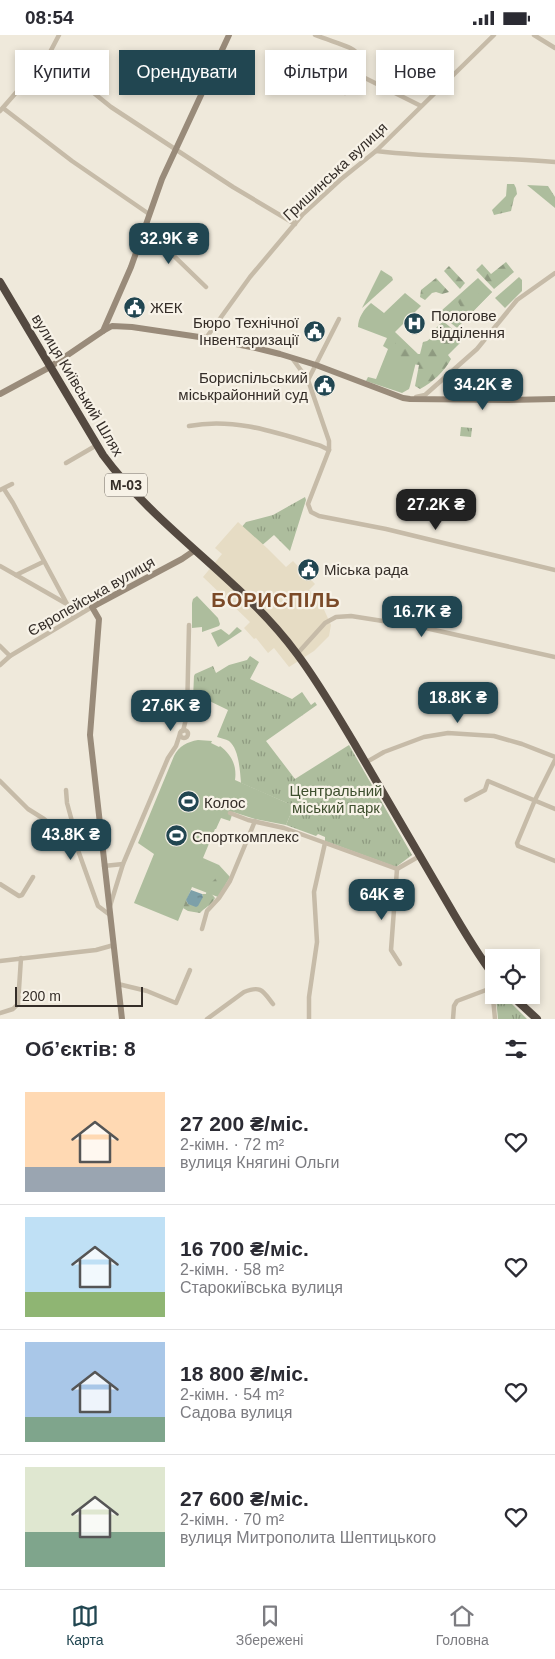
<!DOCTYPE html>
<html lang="uk">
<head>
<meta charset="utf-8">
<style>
  body { margin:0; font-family:Arial,sans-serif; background:#f2f2f3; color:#2b2b33; height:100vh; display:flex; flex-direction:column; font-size:19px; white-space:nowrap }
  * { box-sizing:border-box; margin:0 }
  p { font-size:16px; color:#7c7c81 }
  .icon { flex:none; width:28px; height:28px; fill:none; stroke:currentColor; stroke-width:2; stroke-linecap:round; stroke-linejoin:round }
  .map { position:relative; height:984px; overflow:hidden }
  .details { display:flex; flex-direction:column; background:#fff; flex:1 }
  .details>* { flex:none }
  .top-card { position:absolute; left:15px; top:15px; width:525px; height:45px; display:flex; gap:10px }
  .buttons { position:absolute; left:485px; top:914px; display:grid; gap:10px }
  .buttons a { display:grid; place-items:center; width:55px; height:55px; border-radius:0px; background:#fff; box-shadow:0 2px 8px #0003; font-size:25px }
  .scale { position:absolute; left:15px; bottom:12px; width:128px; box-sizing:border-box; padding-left:5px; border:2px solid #342d28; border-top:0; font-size:14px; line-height:18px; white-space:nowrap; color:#342d28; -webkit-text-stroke:4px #f7f2e7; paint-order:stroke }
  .price { position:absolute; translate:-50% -42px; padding:0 11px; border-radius:10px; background:#214651; color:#fff; font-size:16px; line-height:32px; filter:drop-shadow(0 1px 2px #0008) }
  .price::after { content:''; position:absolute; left:50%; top:30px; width:15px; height:11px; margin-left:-8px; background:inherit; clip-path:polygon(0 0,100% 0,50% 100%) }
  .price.selected { background:#222; color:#fff }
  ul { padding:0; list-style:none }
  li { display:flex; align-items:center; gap:15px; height:125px; padding:0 25px }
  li+li { border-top:1px solid #e1e1e2 }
  li span { display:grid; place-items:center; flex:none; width:140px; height:100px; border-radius:0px; color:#555 }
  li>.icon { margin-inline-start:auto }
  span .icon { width:60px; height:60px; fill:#fffc; stroke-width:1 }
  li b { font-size:21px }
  h2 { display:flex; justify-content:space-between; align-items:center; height:60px; padding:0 25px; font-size:21px }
  .pill { padding:0 18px; border-radius:0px; background:#fff; box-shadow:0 2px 8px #0003; font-size:18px; line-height:45px }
  .pill.selected { background:#214651; color:#fff }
  .status { display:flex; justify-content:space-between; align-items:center; height:35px; padding:0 25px; background:#fff; direction:ltr }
  .status svg { height:14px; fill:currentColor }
  .menu { display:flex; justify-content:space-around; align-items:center; height:70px; border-top:1px solid #e1e1e2; background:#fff; font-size:14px; color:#7c7c81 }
  .menu a { display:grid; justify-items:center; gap:2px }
  .menu .selected { color:#214651 }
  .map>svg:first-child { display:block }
  .grass { fill:#adbd9d }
  .forest { fill:url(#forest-firs) }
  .park { fill:url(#park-tufts) }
  .plaza { fill:#e6dcc4 }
  .water { fill:url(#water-ripples) }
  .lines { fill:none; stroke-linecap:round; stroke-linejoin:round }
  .street { stroke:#c6bba8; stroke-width:4.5 }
  .secondary { stroke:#998b7a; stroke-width:6 }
  .highway { stroke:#544940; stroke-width:8 }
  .labels { text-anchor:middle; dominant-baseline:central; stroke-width:4.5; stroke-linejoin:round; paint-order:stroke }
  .shield { fill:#f7f2e7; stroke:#6e6861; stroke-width:1 }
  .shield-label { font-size:14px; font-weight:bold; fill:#342d28 }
  .street-label { font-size:15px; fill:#342d28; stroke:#f7f2e7 }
  .poi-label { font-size:15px; fill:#342d28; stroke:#f7f2e7; text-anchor:start }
  .park-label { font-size:15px; fill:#3e4f2e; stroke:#f7f2e7 }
  .district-label { font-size:20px; font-weight:bold; letter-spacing:1px; fill:#7b4a28; stroke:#f7f2e7 }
</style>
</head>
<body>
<div class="status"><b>08:54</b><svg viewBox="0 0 49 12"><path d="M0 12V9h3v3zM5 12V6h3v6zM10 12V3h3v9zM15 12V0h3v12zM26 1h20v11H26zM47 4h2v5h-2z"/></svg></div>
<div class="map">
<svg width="555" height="984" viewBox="0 0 555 984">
  <defs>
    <pattern id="forest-firs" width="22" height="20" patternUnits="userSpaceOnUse" patternTransform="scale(1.25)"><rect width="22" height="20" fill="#adbd9d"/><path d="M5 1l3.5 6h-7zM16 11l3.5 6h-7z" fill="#8e9a80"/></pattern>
    <pattern id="park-tufts" width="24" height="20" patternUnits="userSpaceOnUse" patternTransform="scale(1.25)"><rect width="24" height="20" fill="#adbd9d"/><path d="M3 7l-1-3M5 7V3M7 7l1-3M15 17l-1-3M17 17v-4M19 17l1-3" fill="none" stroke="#8e9a80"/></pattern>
    <pattern id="water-ripples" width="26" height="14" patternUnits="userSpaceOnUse" patternTransform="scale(1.25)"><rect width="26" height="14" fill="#7da0a9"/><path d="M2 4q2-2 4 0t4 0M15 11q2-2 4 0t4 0" fill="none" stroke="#67838a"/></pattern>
  </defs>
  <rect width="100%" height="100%" fill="#efe9db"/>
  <g class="grass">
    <path d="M 381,235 L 392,242 L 393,245 L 362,273 Z"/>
    <path d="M 519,242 L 522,245 L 522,256 L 505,273 L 495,263 Z"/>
    <path d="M 478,243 L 492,257 L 457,293 L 440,279 L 441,276 Z"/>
    <path d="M 405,258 L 421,271 L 395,297 L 418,319 L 410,351 L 409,354 L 402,358 L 366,346 L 368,342 L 376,344 L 388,314 L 383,311 L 387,303 L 358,292 C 358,283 364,274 371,268 L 384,278 Z"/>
    <path d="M 197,561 L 218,583 L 220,589 L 219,591 L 202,597 L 202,592 L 192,593 L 192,568 L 193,564 Z"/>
    <path d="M 237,592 L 242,596 L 218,612 L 211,598 L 221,594 L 229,600 Z"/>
    <path d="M 198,705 L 212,706 L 211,708 L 219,712 L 220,711 C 232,720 237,731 235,745 L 294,771 L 286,790 L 255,784 L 233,777 L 230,786 L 221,783 L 216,794 L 215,794 L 203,823 L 219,830 L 230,842 L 218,862 L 192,852 L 178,886 L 134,868 L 154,819 L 138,808 L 174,721 C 179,711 187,707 198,705 Z"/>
  </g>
  <g class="forest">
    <path d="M 507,149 L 514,149 L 516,153 L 517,159 L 514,163 L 511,176 L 494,180 L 492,175 L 506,161 Z"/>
    <path d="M 527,150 L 548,151 L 555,162 L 555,173 Z"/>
    <path d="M 506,227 L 514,237 L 494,254 L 476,235 L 482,229 L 491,239 Z"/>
    <path d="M 449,231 L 465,248 L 460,254 L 444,236 Z"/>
    <path d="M 436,243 L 449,257 L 442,259 L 436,257 L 432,258 L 425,265 L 420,262 L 421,255 Z"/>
    <path d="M 485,251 L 492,257 L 460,289 L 452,284 L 453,279 L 462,274 L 457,265 L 459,261 L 463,258 L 467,265 L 471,268 Z"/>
    <path d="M 443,286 L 463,303 L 461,307 L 448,320 L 451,324 C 444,337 433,347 420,354 L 415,351 L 419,330 L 413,329 L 410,333 C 402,324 391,312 397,300 L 417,319 L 420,319 L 423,307 L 427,306 L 431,303 L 431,298 Z"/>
    <path d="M 216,843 L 222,844 L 225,850 L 224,853 L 218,858 L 221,849 L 219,848 L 214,850 L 210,857 L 215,863 C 212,870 204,873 200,878 L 188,876 L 183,873 L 186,865 L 188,869 L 203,862 L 202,859 L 206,859 L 207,852 Z"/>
  </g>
  <g class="park">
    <path d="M 461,392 L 472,393 L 471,402 L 460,401 Z"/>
    <path d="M 305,462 L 306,465 L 290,516 L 274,500 L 260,512 L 240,494 L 246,487 L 273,480 Z"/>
    <path d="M 250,621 L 259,627 L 250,644 L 292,664 L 302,657 L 311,670 L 315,667 L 317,670 L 266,706 L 295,744 L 349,710 L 412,820 L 396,832 L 325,806 L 325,802 L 318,799 L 316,801 L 286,790 L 294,771 L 241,748 C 240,736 239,714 229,706 C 226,704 220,703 217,702 L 228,675 L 197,660 L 196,663 L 193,663 L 194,641 L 195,639 L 213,631 L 216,638 L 229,630 L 247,625 Z"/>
    <path d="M 497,960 L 503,960 L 527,984 L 498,984 L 496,963 Z"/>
  </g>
  <path class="plaza" d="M 238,487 L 267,513 L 286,532 L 293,526 L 315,549 L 309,555 L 321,568 L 331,590 L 329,601 L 314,616 L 289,632 L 274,613 L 268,618 L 256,603 L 254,604 L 244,593 L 250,587 L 203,542 L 222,519 L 215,513 Z"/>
  <path class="water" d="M 191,855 L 202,859 L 203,862 L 198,871 L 196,872 L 188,869 L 186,865 Z"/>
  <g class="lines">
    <g class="street">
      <path d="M 534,0 L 555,13"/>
      <path d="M 48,21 L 111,72 L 233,152 L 295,189"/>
      <path d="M 357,39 L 421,71"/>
      <path d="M 285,48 L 291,34 L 345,58 C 374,12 357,16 315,0"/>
      <path d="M 3,73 L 72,126 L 149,179"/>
      <path d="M 0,76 L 48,21 L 59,0"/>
      <path d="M 376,116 C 436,123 495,122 555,127"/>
      <path d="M 145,193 L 206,252"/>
      <path d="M 206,303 L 250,242 L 303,179 L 340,145 L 376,116 L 494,0"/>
      <path d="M 292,323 L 308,345 L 329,406 L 329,415 L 308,469 L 311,477 L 319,481 L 386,494 L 555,535"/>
      <path d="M 308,345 L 339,284"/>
      <path d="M 416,362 L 425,360 L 477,314 L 517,265 L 555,238"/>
      <path d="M 189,391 C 234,382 278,398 321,411 L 329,415"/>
      <path d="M 66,428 L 97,410"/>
      <path d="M 4,454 L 13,468 L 74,582"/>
      <path d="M 0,455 L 12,449"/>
      <path d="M 0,531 L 16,540 L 43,527"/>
      <path d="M 16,540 L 65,568"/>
      <path d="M 0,611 L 10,621"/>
      <path d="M 297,619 L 325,588 L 336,582 L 351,581 L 421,592 L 555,622"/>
      <path d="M 0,630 L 10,621 L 92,572"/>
      <circle cx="184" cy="699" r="4"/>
      <path d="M 183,696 L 187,680 L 189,590"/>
      <path d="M 555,725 L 535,765 L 517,808 L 518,811 L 555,826"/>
      <path d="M 365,728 L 384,717 L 424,702 L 448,698 L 494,701 L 522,709 L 555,722"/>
      <path d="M 0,746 L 28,774 L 44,784 L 61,799 L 74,804"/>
      <path d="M 66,755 L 67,768 L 73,790 L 74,804 L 98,871 L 110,880"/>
      <path d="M 466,765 L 485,755 L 488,746 L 555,774"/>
      <path d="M 230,778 L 248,785 L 284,793 L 397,834 L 418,822 L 421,823"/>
      <path d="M 104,831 L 123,829 L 168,723 L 176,711 L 180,699"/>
      <path d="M 397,834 L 391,915 L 400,929"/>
      <path d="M 0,849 L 19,861 L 22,860 L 33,842"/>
      <path d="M 110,871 L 123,829"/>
      <path d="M 202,894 L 207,876 L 219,863 L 230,846 L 255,786"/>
      <path d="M 0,926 L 96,915 L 114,910"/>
      <path d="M 118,949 L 147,956 L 176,968 L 190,935"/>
      <path d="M 492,952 L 495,984"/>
      <path d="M 0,978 L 13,974 L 18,969 L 21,923"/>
      <path d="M 207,984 L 244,957 C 261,950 263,956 273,969"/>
      <path d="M 309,984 L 309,962 L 317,907 L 314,857 L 325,808"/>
      <path d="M 453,984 L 454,971 L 457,966 L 494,952"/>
    </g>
    <g class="secondary">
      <path d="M 103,296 L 112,291 L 132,292 L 206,303 L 256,313 L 280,319 L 316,330 L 403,363 L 410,364 L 507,365 L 555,364"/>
      <path d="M 0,359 L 50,332 L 103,296 L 131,232 L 162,144 L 229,0"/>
      <path d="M 122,984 L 90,700 L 99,584 L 92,572 L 182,524 L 195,515"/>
    </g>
    <g class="highway">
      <path d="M 0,247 L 103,420 C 158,495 242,544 297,619 C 318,647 336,678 354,708 C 381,754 407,799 434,845 C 453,877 471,911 494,941"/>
      <path d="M 511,960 L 537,984"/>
    </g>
  </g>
  <defs>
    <symbol id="civic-disc" viewBox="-11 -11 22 22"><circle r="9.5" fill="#214651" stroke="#f7f2e7"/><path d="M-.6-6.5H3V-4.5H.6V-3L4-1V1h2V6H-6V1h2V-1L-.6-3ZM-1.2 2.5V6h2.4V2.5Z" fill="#fff"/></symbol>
    <symbol id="hospital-disc" viewBox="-11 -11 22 22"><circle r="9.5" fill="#214651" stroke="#f7f2e7"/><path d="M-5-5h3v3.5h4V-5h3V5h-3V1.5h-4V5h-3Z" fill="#fff"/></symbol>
    <symbol id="stadium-disc" viewBox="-11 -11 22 22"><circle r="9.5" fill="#214651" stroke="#f7f2e7"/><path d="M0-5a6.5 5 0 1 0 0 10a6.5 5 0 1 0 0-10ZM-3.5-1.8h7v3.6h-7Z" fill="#fff"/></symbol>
  </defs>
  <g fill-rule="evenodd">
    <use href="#civic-disc" x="122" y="260" width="25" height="25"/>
    <use href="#hospital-disc" x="402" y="276" width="25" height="25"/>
    <use href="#civic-disc" x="302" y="284" width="25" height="25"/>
    <use href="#civic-disc" x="312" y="338" width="25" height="25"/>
    <use href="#civic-disc" x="296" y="522" width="25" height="25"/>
    <use href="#stadium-disc" x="176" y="754" width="25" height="25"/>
    <use href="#stadium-disc" x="164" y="788" width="25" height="25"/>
  </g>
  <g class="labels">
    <rect class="shield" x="105" y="438.5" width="42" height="23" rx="4"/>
    <g class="shield-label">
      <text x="126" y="450">М-03</text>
    </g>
    <g class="street-label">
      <text transform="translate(335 136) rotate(-43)">Гришинська вулиця</text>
      <text transform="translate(78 350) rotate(59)">вулиця Київський Шлях</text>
      <text transform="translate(91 561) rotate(-30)">Європейська вулиця</text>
    </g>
    <g class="poi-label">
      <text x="150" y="272">ЖЕК</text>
      <text x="431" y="280">Пологове<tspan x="431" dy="17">відділення</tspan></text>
      <text x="299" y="287" text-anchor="end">Бюро Технічної<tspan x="299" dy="17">Інвентаризації</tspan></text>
      <text x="308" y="342" text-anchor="end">Бориспільський<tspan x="308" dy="17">міськрайонний суд</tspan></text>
      <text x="324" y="534">Міська рада</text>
      <text x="204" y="767">Колос</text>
      <text x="192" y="801">Спорткомплекс</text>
    </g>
    <g class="park-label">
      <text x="336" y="755">Центральний<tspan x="336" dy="17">міський парк</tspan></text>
    </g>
    <g class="district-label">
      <text x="276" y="565">БОРИСПІЛЬ</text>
    </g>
  </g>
</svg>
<div class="buttons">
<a><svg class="icon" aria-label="locate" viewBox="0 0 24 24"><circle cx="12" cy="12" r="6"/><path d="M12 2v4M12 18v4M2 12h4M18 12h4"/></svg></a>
</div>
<div class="scale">200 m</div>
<b class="price" style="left:169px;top:230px">32.9K ₴</b>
<b class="price" style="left:483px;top:376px">34.2K ₴</b>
<b class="price selected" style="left:436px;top:496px">27.2K ₴</b>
<b class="price" style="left:422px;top:603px">16.7K ₴</b>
<b class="price" style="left:458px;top:689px">18.8K ₴</b>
<b class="price" style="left:171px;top:697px">27.6K ₴</b>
<b class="price" style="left:71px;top:826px">43.8K ₴</b>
<b class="price" style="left:382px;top:886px">64K ₴</b>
<div class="top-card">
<a class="pill">Купити</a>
<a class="pill selected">Орендувати</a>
<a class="pill">Фільтри</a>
<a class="pill">Нове</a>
</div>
</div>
<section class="details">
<h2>Об’єктів: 8<svg class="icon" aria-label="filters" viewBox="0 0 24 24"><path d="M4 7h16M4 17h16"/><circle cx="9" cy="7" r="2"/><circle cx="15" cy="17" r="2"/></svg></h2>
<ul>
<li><span style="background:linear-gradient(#ffd9b3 75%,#9aa5b1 0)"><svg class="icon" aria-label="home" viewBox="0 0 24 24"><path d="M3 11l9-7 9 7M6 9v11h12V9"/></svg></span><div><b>27 200 ₴/міс.</b><p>2-кімн. · 72 m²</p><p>вулиця Княгині Ольги</p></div><svg class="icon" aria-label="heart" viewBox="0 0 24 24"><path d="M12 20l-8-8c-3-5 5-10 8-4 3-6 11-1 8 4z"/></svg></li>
<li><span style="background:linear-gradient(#bfe0f5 75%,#8fb573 0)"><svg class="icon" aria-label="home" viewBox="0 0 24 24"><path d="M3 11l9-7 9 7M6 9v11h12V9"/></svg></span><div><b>16 700 ₴/міс.</b><p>2-кімн. · 58 m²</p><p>Старокиївська вулиця</p></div><svg class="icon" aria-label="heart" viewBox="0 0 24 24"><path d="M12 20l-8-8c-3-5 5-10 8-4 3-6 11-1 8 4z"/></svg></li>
<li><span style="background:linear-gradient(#a9c7e8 75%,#7fa58c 0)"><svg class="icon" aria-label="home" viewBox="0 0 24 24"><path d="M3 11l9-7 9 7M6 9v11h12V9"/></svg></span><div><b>18 800 ₴/міс.</b><p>2-кімн. · 54 m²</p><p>Садова вулиця</p></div><svg class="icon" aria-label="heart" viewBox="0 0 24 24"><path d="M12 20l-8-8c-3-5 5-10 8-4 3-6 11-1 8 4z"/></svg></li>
<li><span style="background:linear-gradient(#dfe7d0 65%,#7fa58c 0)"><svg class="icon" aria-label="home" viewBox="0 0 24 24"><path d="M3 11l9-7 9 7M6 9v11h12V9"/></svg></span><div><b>27 600 ₴/міс.</b><p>2-кімн. · 70 m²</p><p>вулиця Митрополита Шептицького</p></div><svg class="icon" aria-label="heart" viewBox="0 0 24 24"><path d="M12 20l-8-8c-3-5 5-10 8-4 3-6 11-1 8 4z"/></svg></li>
</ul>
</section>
<nav class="menu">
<a class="selected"><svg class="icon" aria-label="map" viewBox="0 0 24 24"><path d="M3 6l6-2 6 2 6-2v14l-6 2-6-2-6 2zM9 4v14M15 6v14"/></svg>Карта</a>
<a><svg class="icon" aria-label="saved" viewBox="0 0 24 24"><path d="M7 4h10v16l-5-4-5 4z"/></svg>Збережені</a>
<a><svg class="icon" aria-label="home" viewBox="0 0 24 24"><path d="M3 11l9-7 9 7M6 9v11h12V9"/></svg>Головна</a>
</nav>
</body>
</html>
